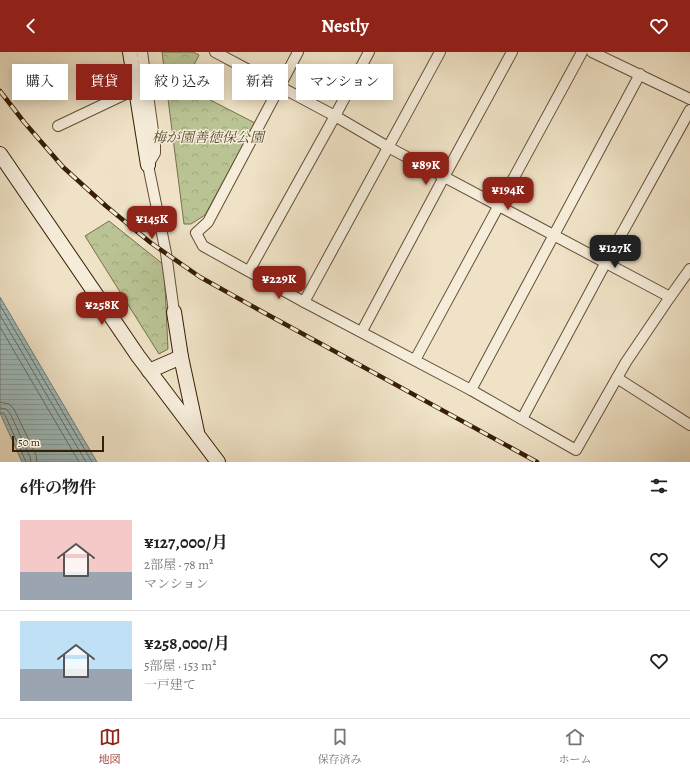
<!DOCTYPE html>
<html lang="ja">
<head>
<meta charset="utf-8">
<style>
  body { margin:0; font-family:Alegreya,"Noto Serif JP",serif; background:#f2f2f2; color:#222; height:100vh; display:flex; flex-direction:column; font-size:15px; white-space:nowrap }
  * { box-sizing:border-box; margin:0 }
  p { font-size:13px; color:#767676 }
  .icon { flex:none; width:22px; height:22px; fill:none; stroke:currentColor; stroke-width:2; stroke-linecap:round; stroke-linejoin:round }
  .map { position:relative; height:410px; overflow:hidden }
  .details { display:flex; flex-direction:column; background:#fff; flex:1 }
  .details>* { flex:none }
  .banner { position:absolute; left:12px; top:12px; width:400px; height:36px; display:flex; gap:8px }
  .scale { position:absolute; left:12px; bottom:10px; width:92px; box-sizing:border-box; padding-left:4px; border:2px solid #371e05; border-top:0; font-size:11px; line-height:14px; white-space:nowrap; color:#371e05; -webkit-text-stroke:3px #f5ecda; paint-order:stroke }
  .price { position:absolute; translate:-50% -34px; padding:0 9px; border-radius:8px; background:#8f2418; color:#fff; font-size:13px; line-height:26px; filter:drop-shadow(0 1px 2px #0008) }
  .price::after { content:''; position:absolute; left:50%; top:24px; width:12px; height:9px; margin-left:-6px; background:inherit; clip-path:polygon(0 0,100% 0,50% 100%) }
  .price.active { background:#222; color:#fff }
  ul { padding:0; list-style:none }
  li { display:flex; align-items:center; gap:12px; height:100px; padding:0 20px }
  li+li { border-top:1px solid #e0e0e0 }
  li span { display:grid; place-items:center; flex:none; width:112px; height:80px; border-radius:0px; color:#555 }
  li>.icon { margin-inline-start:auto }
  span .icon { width:48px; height:48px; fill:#fffc; stroke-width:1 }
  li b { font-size:17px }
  h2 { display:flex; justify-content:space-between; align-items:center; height:48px; padding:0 20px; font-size:17px }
  .pill { padding:0 14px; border-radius:0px; background:#fff; box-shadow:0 2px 10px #0003; font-size:14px; line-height:36px }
  .pill.active { background:#8f2418; color:#fff }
  header { display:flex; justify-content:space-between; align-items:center; height:52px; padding:0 20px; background:#8f2418; color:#fff; font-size:18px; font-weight:700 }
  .tabs { display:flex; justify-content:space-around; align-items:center; height:56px; border-top:1px solid #e0e0e0; background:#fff; font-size:11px; color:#767676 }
  .tabs a { display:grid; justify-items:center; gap:2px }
  .tabs .active { color:#8f2418 }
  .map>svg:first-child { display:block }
  .park { fill:url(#park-crowns); stroke:#78704c }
  .water { fill:url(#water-rules); stroke:#747d74 }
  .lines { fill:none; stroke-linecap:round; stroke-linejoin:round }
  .shore { stroke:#6a6d62; stroke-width:1 }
  .street-casing { stroke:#654f35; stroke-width:12 }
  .secondary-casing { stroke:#371e05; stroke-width:16 }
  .street { stroke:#f5ecda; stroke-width:10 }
  .secondary { stroke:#f5ecda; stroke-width:14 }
  .rail-casing { stroke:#371e05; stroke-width:4.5 }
  .rail { stroke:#f5ecda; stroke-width:3; stroke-dasharray:9; stroke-linecap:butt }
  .labels { text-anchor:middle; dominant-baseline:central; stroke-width:3; stroke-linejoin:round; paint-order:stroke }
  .park-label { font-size:14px; font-style:italic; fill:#5e5030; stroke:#f5ecda }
</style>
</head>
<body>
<header><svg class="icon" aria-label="back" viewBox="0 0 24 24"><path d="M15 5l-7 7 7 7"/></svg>Nestly<svg class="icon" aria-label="heart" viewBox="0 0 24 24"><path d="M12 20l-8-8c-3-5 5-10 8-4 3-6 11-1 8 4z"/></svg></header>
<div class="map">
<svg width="690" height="410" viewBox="0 0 690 410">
  <defs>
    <pattern id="park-crowns" width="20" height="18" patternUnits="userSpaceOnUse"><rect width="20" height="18" fill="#bac394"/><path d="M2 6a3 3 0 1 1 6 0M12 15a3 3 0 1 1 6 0" fill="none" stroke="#a0a77e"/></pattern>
    <pattern id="water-rules" width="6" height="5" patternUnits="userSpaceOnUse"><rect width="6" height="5" fill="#9dbcbe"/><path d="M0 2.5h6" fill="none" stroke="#88a1a2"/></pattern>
  </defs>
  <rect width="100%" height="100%" fill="#efe2c6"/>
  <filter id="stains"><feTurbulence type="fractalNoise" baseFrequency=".005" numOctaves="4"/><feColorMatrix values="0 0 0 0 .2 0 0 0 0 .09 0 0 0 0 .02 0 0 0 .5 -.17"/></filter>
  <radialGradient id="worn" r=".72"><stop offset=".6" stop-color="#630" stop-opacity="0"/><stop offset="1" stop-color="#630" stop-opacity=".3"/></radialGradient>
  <g class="park">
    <path d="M 162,0 L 193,0 L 199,3 L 183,34 L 255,71 L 205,163 L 191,172 L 184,172 Z"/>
    <path d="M 109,169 L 164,213 L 168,297 L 159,302 L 85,184 Z"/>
  </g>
  <path class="water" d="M 0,245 L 97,410 L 22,410 L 0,361 Z"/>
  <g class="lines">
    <g class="shore">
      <path d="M 0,253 L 92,410"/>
      <path d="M 0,263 L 86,410"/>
      <path d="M 0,275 L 79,410"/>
      <path d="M 0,350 L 9,352 L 14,357 L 36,403 L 37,410"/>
      <path d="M 0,356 L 6,357 L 10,361 L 30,405 L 31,410"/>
      <path d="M 0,361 L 3,361 L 5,363 L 26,410"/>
    </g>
    <defs>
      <g id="street">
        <path d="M 142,0 L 155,93 L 155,101 L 148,113 L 166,201 L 174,260"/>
        <path d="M 215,0 L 335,64 L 388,95 L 670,245"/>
        <path d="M 298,0 L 208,170 L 196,181 L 203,194 L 304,250 L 471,338 L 576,398 L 626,310 L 670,245 L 690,217"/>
        <path d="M 592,0 L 690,47"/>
        <path d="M 58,74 L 136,37"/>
        <path d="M 249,219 L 335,64 L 369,0"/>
        <path d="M 304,250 L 440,0"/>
        <path d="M 362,279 L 444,125 L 512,0"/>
        <path d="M 415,308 L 582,0"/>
        <path d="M 617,326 L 690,373"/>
        <path d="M 471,338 L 640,22"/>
        <path d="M 522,367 L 605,212 L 690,58"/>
      </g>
      <g id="secondary">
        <path d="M 130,0 L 148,113"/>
        <path d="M 0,102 L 138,304 L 218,410"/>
        <path d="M 174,260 L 181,305 L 197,380"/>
        <path d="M 149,319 L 181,305"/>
      </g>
    </defs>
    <use href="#street" class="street-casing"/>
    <use href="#secondary" class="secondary-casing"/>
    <use href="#street" class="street"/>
    <use href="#secondary" class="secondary"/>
    <defs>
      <path id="rail" d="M 0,39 L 24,70 L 63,115 L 106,154 L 151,191 L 200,225 L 261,259 L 537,410"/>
    </defs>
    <use href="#rail" class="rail-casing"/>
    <use href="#rail" class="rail"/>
  </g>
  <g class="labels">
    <g class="park-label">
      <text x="208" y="85">梅が園善徳保公園</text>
    </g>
  </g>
  <rect width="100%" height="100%" filter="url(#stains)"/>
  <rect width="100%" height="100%" fill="url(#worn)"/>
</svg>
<div class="scale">50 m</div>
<b class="price" style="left:426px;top:134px">¥89K</b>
<b class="price" style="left:508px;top:159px">¥194K</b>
<b class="price" style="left:152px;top:188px">¥145K</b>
<b class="price active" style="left:615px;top:217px">¥127K</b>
<b class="price" style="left:279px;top:248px">¥229K</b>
<b class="price" style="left:102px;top:274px">¥258K</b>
<div class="banner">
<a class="pill">購入</a>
<a class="pill active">賃貸</a>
<a class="pill">絞り込み</a>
<a class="pill">新着</a>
<a class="pill">マンション</a>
</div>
</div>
<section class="details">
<h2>6件の物件<svg class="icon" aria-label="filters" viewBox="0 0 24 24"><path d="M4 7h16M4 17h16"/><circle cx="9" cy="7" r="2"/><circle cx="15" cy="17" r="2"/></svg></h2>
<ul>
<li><span style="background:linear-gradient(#f6c9c9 65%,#9aa5b1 0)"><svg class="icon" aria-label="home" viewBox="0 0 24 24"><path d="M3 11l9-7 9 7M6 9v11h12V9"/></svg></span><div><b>¥127,000/月</b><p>2部屋 · 78 m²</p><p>マンション</p></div><svg class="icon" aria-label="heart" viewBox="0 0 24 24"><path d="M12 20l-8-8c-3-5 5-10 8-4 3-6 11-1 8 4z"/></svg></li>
<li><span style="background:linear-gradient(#bfe0f5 60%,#9aa5b1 0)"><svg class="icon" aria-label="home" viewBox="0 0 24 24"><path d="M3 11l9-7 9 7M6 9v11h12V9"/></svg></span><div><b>¥258,000/月</b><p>5部屋 · 153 m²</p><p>一戸建て</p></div><svg class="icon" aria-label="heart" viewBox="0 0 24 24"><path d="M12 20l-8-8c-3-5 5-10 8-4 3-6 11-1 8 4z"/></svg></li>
</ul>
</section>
<nav class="tabs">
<a class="active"><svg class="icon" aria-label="map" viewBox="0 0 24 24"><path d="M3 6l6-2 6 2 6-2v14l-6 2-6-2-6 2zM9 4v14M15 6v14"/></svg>地図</a>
<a><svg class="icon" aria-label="saved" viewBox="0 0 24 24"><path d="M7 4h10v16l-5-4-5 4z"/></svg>保存済み</a>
<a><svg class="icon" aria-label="home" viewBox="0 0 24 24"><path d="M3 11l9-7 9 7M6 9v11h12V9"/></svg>ホーム</a>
</nav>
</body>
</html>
